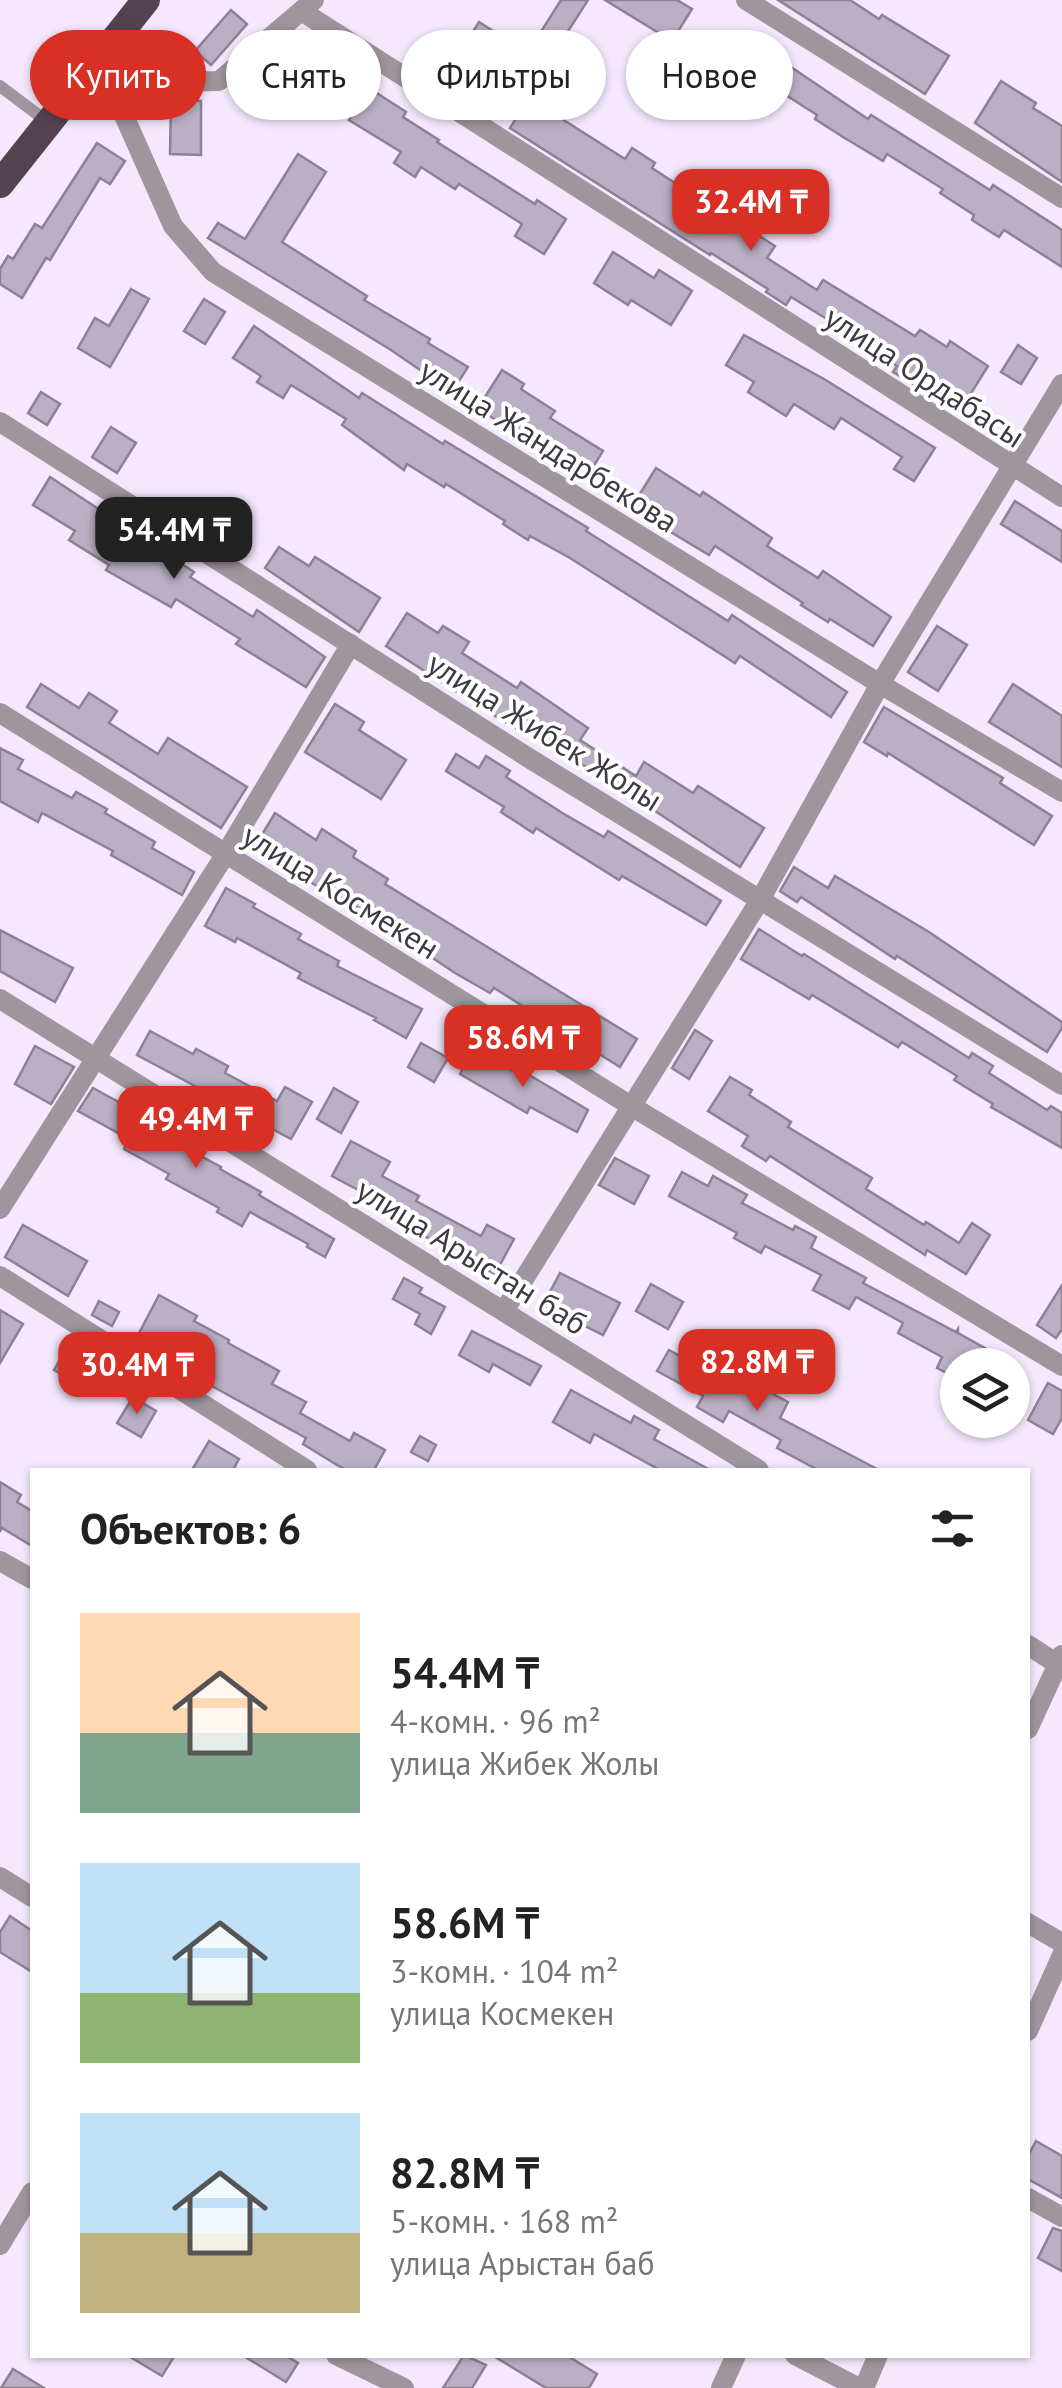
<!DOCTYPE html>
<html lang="ru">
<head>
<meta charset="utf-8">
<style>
  body { margin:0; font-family:"PT Sans",sans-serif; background:#f2f2f2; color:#222; height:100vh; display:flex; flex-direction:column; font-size:38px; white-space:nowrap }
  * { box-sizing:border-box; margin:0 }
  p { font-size:32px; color:#767676 }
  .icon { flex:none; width:55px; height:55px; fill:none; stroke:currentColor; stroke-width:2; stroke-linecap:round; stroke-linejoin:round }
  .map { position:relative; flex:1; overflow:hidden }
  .details { position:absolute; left:30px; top:1468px; width:1000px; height:890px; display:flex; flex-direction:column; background:#fff; border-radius:0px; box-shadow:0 2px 8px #0004 }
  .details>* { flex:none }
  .top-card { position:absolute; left:30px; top:30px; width:1002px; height:90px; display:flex; gap:20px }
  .controls { position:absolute; left:940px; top:1348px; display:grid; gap:20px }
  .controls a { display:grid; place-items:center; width:90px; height:90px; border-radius:50%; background:#fff; box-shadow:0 2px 8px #0004; font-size:50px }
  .price { position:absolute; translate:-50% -85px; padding:0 22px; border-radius:20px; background:#d93025; color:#fff; font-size:32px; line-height:65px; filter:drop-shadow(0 2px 5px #0008) }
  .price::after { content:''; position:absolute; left:50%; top:60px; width:30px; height:22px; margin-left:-15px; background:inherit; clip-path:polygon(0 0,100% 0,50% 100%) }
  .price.on { background:#222; color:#fff }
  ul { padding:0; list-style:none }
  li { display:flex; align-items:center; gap:30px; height:250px; padding:0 50px }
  li span { display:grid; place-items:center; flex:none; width:280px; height:200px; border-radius:0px; color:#555 }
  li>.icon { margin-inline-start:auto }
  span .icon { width:120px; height:120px; fill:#fffc; stroke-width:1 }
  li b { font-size:42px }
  h2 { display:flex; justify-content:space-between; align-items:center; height:120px; padding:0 50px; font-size:42px }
  .chip { padding:0 35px; border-radius:45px; background:#fff; box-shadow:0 2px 8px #0004; font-size:35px; line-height:90px }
  .chip.on { background:#d93025; color:#fff }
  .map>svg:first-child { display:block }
  .building { fill:#bbafc5; stroke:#8c8195; stroke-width:2.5 }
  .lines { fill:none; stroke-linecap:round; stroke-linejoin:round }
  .service { stroke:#9f959c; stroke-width:12 }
  .minor { stroke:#9f959c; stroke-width:20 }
  .tertiary { stroke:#9f959c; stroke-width:20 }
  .trunk { stroke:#54424e; stroke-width:28 }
  .labels { text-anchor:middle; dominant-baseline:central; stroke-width:8; stroke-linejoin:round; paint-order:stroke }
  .street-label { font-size:32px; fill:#3f3a42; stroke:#fff }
</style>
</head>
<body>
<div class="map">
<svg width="1062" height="2388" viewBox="0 0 1062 2388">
  <rect width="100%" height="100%" fill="#f5e8fe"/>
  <g class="building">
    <path d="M 561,0 L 588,0 L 554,53 L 535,41 Z"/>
    <path d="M 605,0 L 677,0 L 692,9 L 672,41 Z"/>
    <path d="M 778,0 L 850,0 L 879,19 L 882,15 L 949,56 L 925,94 Z"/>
    <path d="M 231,10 L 247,24 L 211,65 L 195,51 Z"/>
    <path d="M 479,22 L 504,38 L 477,80 L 481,83 L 469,102 L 425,74 L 437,55 L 452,65 Z"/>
    <path d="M 748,38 L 868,119 L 871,115 L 990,190 L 993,185 L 1062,230 L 1062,267 L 1004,230 L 999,237 L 972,220 L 974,215 L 940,193 L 943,189 L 887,154 L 883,161 L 843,137 L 815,119 L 817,115 L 770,85 L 763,97 L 726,74 Z"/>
    <path d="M 1001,81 L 1036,103 L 1033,108 L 1062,126 L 1062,182 L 975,123 Z"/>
    <path d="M 369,88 L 406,112 L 403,117 L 439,140 L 437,142 L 535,204 L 537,200 L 566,219 L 544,254 L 515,236 L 522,224 L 459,184 L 455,189 L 421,167 L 415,177 L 394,163 L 401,152 L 349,120 Z"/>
    <path d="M 529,98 L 625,159 L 632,148 L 655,163 L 652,168 L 704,202 L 711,191 L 739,209 L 733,219 L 775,246 L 767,258 L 817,290 L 823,280 L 915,336 L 920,330 L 947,347 L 950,341 L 988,366 L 960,411 L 893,372 L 897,366 L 843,329 L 791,297 L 786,305 L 766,292 L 768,289 L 711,253 L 710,255 L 510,128 Z"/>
    <path d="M 171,100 L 201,101 L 201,155 L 170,154 Z"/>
    <path d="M 97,143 L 125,161 L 110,184 L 100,178 L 50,260 L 46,258 L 22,298 L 0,284 L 0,269 L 8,256 L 13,259 L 35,224 L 42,228 Z"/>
    <path d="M 298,154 L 326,172 L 282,242 L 367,296 L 364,300 L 430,339 L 428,343 L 468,367 L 452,392 L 391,350 L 208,238 L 218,223 L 245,239 Z"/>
    <path d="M 613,252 L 654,278 L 659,270 L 692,291 L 671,325 L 631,300 L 628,305 L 594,283 Z"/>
    <path d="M 131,289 L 149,299 L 110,367 L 78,348 L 95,318 L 109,326 Z"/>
    <path d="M 204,299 L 225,312 L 205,344 L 184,331 Z"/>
    <path d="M 254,326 L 359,398 L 362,393 L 443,444 L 445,441 L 588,528 L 586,531 L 728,621 L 732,615 L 847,692 L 831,717 L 740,656 L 735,663 L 570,558 L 530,536 L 528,540 L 503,524 L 505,521 L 446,484 L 444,487 L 407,464 L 404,470 L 342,425 L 346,419 L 291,385 L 283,398 L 257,382 L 261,376 L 233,358 Z"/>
    <path d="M 744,335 L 824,379 L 935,448 L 914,481 L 894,469 L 902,457 L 841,418 L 834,429 L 794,404 L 786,416 L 748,392 L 754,382 L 726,365 Z"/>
    <path d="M 1018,345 L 1037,358 L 1021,384 L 1001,372 Z"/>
    <path d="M 502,370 L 524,384 L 521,389 L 555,411 L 550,418 L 603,451 L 590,472 L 537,438 L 536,441 L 502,420 L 500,423 L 478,408 Z"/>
    <path d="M 41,392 L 60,404 L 47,425 L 28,413 Z"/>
    <path d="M 111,427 L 136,443 L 117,473 L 92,457 Z"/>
    <path d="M 656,468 L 700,496 L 703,492 L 772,538 L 767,546 L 818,578 L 823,571 L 891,617 L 873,646 L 830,619 L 828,622 L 801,605 L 803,603 L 715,546 L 709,555 L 631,508 Z"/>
    <path d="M 50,477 L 194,572 L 190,577 L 253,617 L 257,610 L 325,657 L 306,687 L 236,644 L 240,639 L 176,599 L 171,607 L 106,570 L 109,565 L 69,540 L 75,531 L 33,505 Z"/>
    <path d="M 1015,501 L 1062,531 L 1062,562 L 1001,524 Z"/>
    <path d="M 223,512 L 250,530 L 236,552 L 209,535 Z"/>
    <path d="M 279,547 L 309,566 L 315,557 L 380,598 L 359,632 L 265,568 Z"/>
    <path d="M 407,613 L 438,633 L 443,626 L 469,642 L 462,653 L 517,688 L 521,682 L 588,728 L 580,740 L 636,776 L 644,762 L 693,793 L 698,786 L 764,828 L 740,867 L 614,784 L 521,727 L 519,730 L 485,710 L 386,646 Z"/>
    <path d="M 937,626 L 967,645 L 938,691 L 908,672 Z"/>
    <path d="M 41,684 L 79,708 L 89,693 L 117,711 L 109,723 L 158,754 L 168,738 L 247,787 L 221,828 L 27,707 Z"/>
    <path d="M 1013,684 L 1062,716 L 1062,767 L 989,722 Z"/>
    <path d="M 335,704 L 364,722 L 359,730 L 406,760 L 381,799 L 305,752 Z"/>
    <path d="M 884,707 L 1003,778 L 1000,783 L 1052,816 L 1034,845 L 888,753 L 887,756 L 864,742 Z"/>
    <path d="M 0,748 L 23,760 L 18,769 L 72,798 L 76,792 L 107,809 L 105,813 L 155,842 L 152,848 L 194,872 L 182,895 L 111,855 L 113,851 L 42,813 L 38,822 L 0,801 Z"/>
    <path d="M 456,754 L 479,768 L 486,756 L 510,771 L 506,777 L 564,814 L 604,837 L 608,831 L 721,901 L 706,925 L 622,876 L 619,880 L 536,828 L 533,833 L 501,812 L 504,807 L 446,771 Z"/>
    <path d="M 275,813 L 316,840 L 322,829 L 356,851 L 353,857 L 388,879 L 385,884 L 637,1039 L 620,1067 L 494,988 L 490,993 L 455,973 L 331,890 L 329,894 L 255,846 Z"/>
    <path d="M 794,867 L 828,888 L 835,876 L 929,932 L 1062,1022 L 1062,1028 L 1047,1052 L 897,956 L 895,959 L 801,897 L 797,902 L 780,891 Z"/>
    <path d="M 226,888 L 255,904 L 253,907 L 301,934 L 298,939 L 339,961 L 337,966 L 422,1009 L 406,1038 L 374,1020 L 376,1018 L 298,978 L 301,973 L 237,938 L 235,942 L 205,926 Z"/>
    <path d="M 759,929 L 802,956 L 804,954 L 969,1058 L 972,1053 L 993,1066 L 989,1073 L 1047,1110 L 1051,1106 L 1062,1113 L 1062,1148 L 991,1107 L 993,1104 L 954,1080 L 957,1076 L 902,1042 L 898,1047 L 812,995 L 809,999 L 741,959 Z"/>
    <path d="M 0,930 L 73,968 L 55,1002 L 0,971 Z"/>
    <path d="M 695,1030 L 712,1041 L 689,1079 L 672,1068 Z"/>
    <path d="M 150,1031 L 193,1054 L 196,1049 L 228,1066 L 225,1073 L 277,1101 L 285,1087 L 312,1102 L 291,1139 L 252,1118 L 249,1123 L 220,1107 L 223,1101 L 137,1055 Z"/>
    <path d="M 421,1043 L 448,1058 L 434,1082 L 408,1067 Z"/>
    <path d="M 35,1046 L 74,1067 L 51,1104 L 15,1084 Z"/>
    <path d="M 474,1049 L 512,1070 L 514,1066 L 588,1110 L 577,1132 L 530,1107 L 527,1113 L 460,1074 Z"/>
    <path d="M 730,1077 L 752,1090 L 749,1095 L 791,1122 L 788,1127 L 872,1178 L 866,1189 L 924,1225 L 926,1222 L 959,1243 L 972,1223 L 990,1235 L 966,1274 L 927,1250 L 925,1255 L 770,1156 L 766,1161 L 742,1146 L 748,1136 L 708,1111 Z"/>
    <path d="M 93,1088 L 177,1134 L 173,1141 L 221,1167 L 220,1169 L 261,1192 L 259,1195 L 334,1239 L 325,1257 L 307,1247 L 308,1244 L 250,1212 L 242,1226 L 217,1212 L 219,1208 L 166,1179 L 169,1174 L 124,1149 L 129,1139 L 78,1111 Z"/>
    <path d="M 334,1088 L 358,1102 L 341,1133 L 317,1119 Z"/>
    <path d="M 351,1141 L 390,1162 L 382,1176 L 419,1196 L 416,1201 L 481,1236 L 487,1225 L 514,1239 L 495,1274 L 385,1215 L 390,1207 L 332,1176 Z"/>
    <path d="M 615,1158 L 649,1176 L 634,1204 L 599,1185 Z"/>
    <path d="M 682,1172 L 708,1186 L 713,1176 L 747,1195 L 742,1203 L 793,1230 L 795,1226 L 816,1237 L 811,1248 L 866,1278 L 863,1283 L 956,1332 L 958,1329 L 958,1333 L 992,1352 L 985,1365 L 958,1365 L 958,1379 L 937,1368 L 942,1357 L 898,1333 L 903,1323 L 856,1297 L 849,1309 L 813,1290 L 821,1275 L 765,1246 L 761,1253 L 734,1238 L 737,1233 L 669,1196 Z"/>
    <path d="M 23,1225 L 87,1261 L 68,1296 L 5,1257 Z"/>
    <path d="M 560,1273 L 620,1303 L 603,1335 L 543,1305 Z"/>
    <path d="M 404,1278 L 422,1288 L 419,1293 L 445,1307 L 431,1334 L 415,1324 L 420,1314 L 393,1299 Z"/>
    <path d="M 651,1284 L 683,1302 L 668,1329 L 636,1311 Z"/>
    <path d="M 1062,1285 L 1062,1329 L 1056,1338 L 1037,1325 Z"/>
    <path d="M 159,1295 L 197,1316 L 194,1321 L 229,1340 L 228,1343 L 279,1371 L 272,1384 L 306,1402 L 300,1413 L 350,1441 L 354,1433 L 385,1450 L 374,1470 L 347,1470 L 337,1465 L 303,1444 L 306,1438 L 181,1369 L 184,1363 L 137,1337 Z"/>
    <path d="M 99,1301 L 119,1312 L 112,1326 L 92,1315 Z"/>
    <path d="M 0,1310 L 23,1324 L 0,1363 Z"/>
    <path d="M 472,1331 L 541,1366 L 530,1385 L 493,1364 L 489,1372 L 459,1355 Z"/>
    <path d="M 68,1346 L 104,1367 L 90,1390 L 54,1370 Z"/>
    <path d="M 669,1350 L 715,1375 L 717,1371 L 757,1393 L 760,1387 L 788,1402 L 780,1418 L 879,1470 L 818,1470 L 777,1448 L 781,1440 L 729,1411 L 723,1422 L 697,1407 L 703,1396 L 657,1371 Z"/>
    <path d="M 1048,1383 L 1062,1391 L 1062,1418 L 1053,1434 L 1028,1420 Z"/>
    <path d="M 571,1390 L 631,1423 L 634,1416 L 659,1430 L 654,1439 L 710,1470 L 660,1470 L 594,1434 L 590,1443 L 553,1422 Z"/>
    <path d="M 133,1397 L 156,1411 L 141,1437 L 117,1423 Z"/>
    <path d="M 420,1436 L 436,1445 L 428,1461 L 411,1452 Z"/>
    <path d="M 209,1441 L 239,1459 L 233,1470 L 192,1470 Z"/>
    <path d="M 0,1482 L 21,1495 L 17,1502 L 32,1511 L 32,1546 L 2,1528 L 0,1531 Z"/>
    <path d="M 10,1916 L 32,1931 L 32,1972 L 0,1952 L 0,1932 Z"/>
    <path d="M 1036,2141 L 1062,2156 L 1062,2198 L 1028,2179 L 1028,2156 Z"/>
    <path d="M 1053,2228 L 1062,2231 L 1062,2271 L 1038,2258 Z"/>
    <path d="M 127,2355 L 175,2355 L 162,2376 Z"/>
    <path d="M 242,2355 L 285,2355 L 298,2363 L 286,2382 Z"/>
    <path d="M 464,2355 L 486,2365 L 472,2388 L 443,2388 Z"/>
    <path d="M 492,2355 L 566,2355 L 597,2374 L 589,2388 L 546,2388 Z"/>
    <path d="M 13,2369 L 44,2388 L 1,2388 Z"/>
  </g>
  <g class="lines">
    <path class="service" d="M 0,86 L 49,123"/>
    <g class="minor">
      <path d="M 746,0 L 1062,198"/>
      <path d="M 303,12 L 1062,497"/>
      <path d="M 110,84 L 219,81 L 314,0"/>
      <path d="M 0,422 L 532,760 L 1062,1085"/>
      <path d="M 0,713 L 631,1106 L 1062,1366"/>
      <path d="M 0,999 L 759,1470"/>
      <path d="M 0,1209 L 225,855 L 351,644"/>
      <path d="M 0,1276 L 307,1470"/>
      <path d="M 504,1311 L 760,900 L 880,684 L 1062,384"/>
      <path d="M 0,1561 L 32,1579"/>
      <path d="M 1028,1645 L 1062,1667"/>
      <path d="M 0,1877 L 32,1897"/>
      <path d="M 1028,1923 L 1062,1943"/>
      <path d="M 1028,2031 L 1062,1955"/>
      <path d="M 1028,2198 L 1062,2217"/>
      <path d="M 0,2245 L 32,2192"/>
      <path d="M 336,2355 L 404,2388"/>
      <path d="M 795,2355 L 859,2388"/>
      <path d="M 864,2388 L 878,2355"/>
    </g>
    <g class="tertiary">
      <path d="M 96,62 L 110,84 L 173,226 L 213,272 L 880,684 L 1062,792"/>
      <path d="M 1028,1729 L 1062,1655"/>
      <path d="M 721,2388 L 736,2355"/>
    </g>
    <path class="trunk" d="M 0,184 L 146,0"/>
  </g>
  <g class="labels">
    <g class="street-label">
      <text transform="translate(925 376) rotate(33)">улица Ордабасы</text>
      <text transform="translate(549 445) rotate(32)">улица Жандарбекова</text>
      <text transform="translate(545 731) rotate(32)">улица Жибек Жолы</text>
      <text transform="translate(341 891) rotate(32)">улица Космекен</text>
      <text transform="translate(472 1256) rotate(32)">улица Арыстан баб</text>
    </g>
  </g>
</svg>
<div class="controls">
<a><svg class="icon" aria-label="layers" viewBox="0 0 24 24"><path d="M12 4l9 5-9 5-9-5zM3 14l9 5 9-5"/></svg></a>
</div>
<b class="price" style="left:751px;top:254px">32.4M ₸</b>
<b class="price on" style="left:174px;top:582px">54.4M ₸</b>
<b class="price" style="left:523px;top:1090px">58.6M ₸</b>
<b class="price" style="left:196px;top:1171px">49.4M ₸</b>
<b class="price" style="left:757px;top:1414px">82.8M ₸</b>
<b class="price" style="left:137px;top:1417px">30.4M ₸</b>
<div class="top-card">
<a class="chip on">Купить</a>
<a class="chip">Снять</a>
<a class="chip">Фильтры</a>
<a class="chip">Новое</a>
</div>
<section class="details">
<h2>Объектов: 6<svg class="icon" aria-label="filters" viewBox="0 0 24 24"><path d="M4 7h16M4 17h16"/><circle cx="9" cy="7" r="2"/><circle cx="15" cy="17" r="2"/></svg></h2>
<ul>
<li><span style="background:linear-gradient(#ffd9b3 60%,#7fa58c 0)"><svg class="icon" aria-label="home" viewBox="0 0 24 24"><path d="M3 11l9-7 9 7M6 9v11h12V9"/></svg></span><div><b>54.4M ₸</b><p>4-комн. · 96 m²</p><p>улица Жибек Жолы</p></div></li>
<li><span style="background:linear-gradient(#bfe0f5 65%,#8fb573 0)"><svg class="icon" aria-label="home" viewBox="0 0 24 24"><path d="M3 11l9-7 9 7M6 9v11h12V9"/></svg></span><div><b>58.6M ₸</b><p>3-комн. · 104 m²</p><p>улица Космекен</p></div></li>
<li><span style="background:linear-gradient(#bfe0f5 60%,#c2b280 0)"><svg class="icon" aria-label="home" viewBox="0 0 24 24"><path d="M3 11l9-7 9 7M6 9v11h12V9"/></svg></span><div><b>82.8M ₸</b><p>5-комн. · 168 m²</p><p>улица Арыстан баб</p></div></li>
</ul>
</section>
</div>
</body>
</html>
